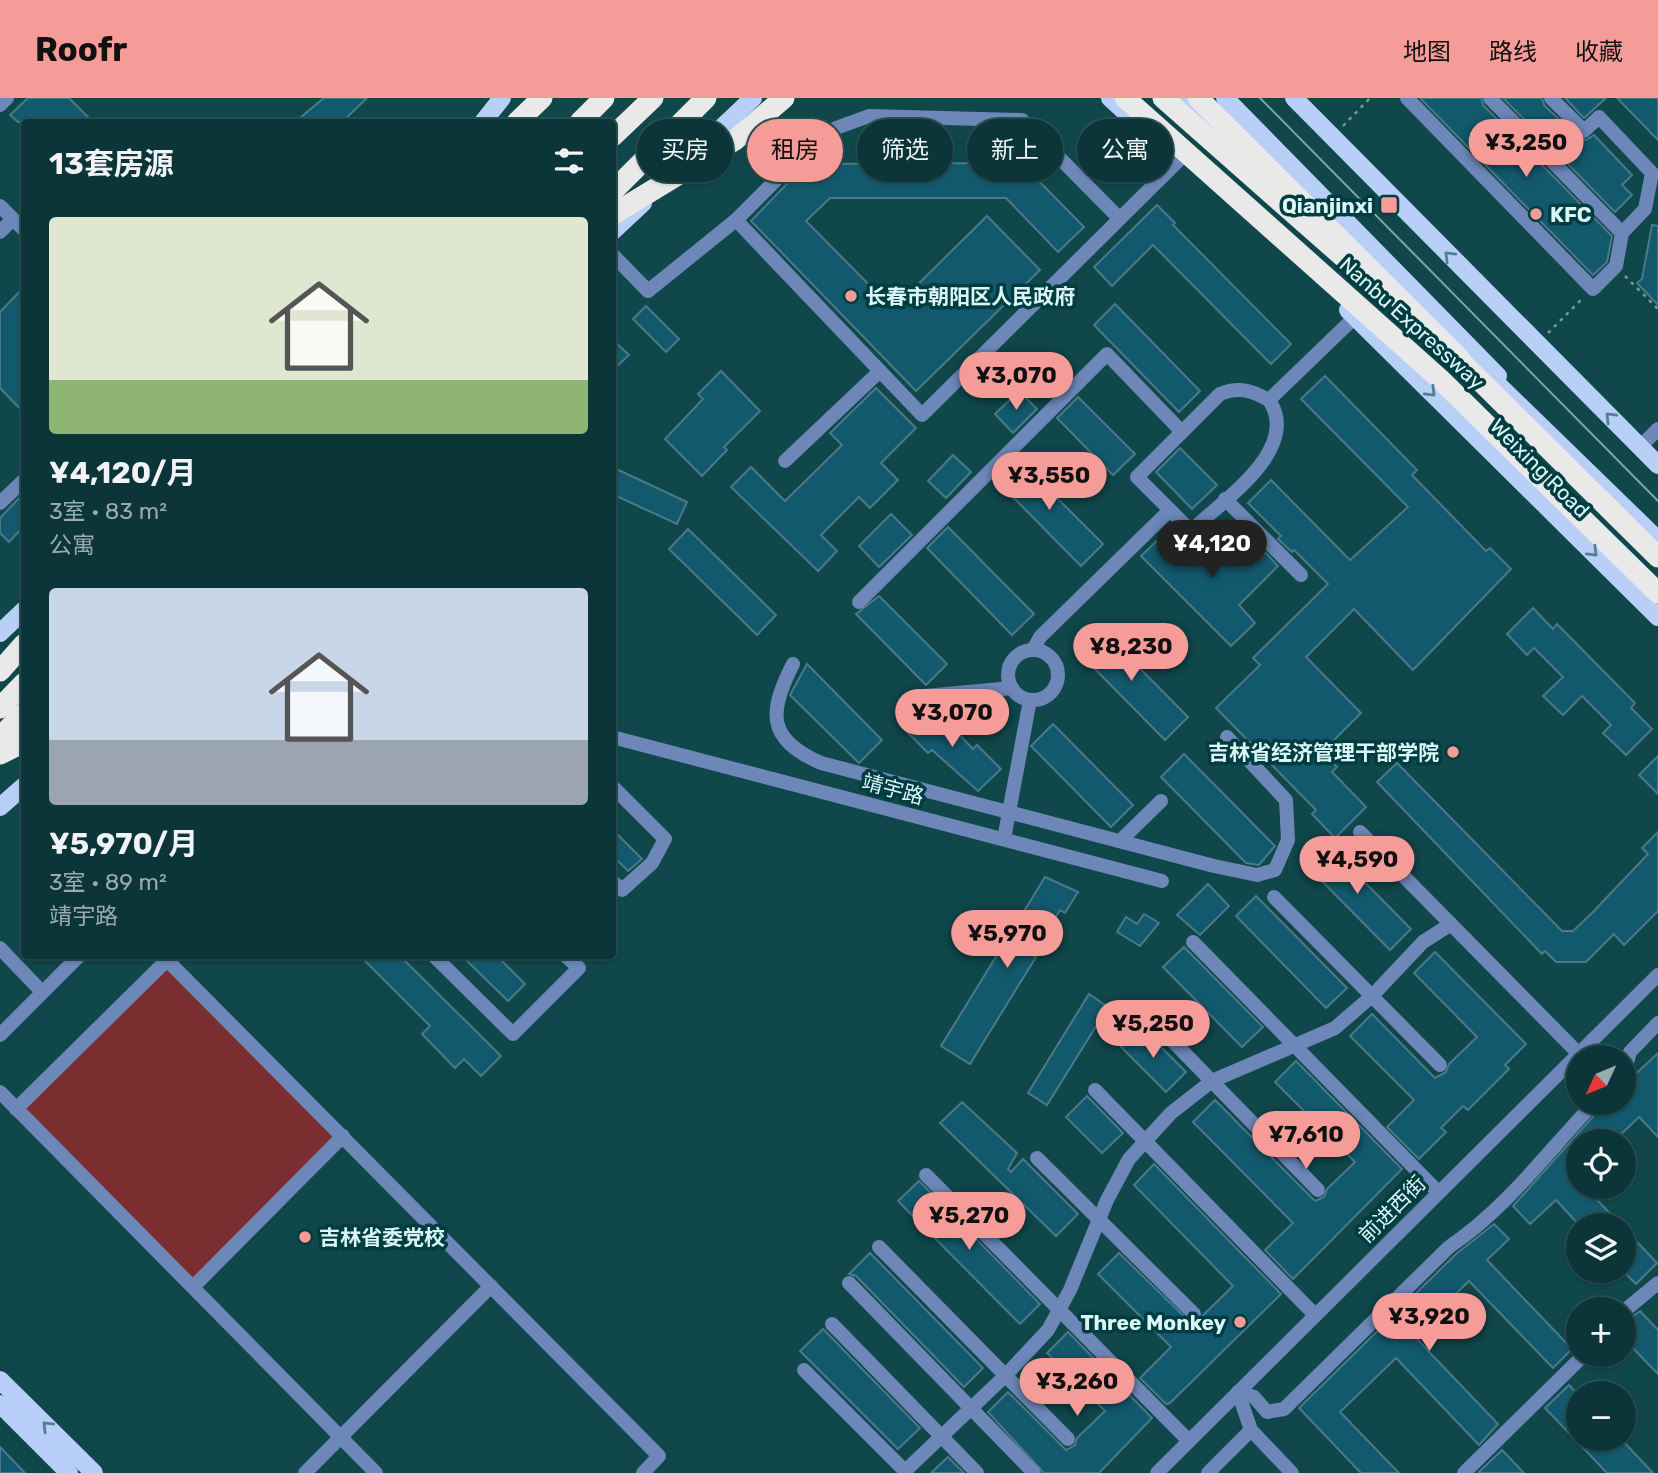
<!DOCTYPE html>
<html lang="zh">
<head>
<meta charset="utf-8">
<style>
  body { margin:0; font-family:Rubik,"Noto Sans SC",sans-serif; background:#194043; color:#f1f3f6; height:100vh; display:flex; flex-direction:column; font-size:26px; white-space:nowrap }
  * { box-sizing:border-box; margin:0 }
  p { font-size:23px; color:#9aabae }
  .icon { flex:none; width:38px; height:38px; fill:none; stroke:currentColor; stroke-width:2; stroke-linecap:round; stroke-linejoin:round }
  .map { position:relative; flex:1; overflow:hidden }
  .panel { position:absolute; left:21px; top:21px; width:595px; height:840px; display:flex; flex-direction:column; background:#0b3538; border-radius:7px; box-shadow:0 2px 5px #0004,0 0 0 2px #2b5053 }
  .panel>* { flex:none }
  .guide { position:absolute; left:637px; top:21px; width:665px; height:63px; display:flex; gap:14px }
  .needle { width:46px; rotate:226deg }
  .tools { position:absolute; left:1566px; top:947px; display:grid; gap:14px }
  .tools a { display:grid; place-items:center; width:70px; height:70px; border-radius:50%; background:#0b3538; box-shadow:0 2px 5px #0004,0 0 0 2px #2b5053; font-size:35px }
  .price { position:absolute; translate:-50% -60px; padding:0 16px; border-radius:24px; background:#f59b98; color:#111; font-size:23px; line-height:46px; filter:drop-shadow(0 2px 4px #0008) }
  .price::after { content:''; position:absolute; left:50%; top:42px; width:21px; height:16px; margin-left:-10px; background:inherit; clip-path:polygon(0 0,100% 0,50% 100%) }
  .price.selected { background:#222; color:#fff }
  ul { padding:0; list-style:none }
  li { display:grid; align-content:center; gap:14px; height:371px; padding:0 28px }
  li span { display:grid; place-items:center; height:217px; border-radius:7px; color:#555 }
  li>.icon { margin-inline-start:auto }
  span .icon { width:126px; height:126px; fill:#fffc; stroke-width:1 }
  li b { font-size:30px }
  h2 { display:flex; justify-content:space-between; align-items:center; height:84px; padding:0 28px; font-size:30px }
  .chip { padding:0 24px; border-radius:32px; background:#0b3538; box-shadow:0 2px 5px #0004,0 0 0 2px #2b5053; font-size:24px; line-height:63px }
  .chip.selected { background:#f59b98; color:#111 }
  header { display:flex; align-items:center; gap:42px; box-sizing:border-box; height:98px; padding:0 35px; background:#f59b98; color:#111 }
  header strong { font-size:33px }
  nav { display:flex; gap:38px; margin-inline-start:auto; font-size:24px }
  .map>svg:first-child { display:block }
  .green { fill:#7b2e30 }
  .building { fill:#13596d; stroke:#4b7988; stroke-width:2 }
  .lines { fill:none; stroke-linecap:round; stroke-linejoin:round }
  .path { stroke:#709a9d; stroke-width:2.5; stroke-dasharray:3.5 5; stroke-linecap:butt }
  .minor { stroke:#6c87b8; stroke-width:14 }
  .major { stroke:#b8cff7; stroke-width:18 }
  .highway { stroke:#e9e9e9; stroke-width:21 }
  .tram { stroke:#7ea5a8; stroke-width:2 }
  .highway-bridge { stroke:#e9e9e9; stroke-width:21 }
  .oneway { stroke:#537f92 }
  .poi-dot { fill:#f59b98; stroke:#003d40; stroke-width:2.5 }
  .labels { text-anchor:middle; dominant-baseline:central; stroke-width:7; stroke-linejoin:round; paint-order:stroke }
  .poi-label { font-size:21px; font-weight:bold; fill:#dcf6f8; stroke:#003d40; text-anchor:end }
  .street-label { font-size:21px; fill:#dcf6f8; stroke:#003d40 }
</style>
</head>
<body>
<header>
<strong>Roofr</strong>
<nav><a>地图</a><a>路线</a><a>收藏</a></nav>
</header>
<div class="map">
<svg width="1658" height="1375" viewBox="0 0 1658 1375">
  <rect width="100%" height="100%" fill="#0f474b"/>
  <path class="green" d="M 167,862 L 343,1038 L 193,1189 L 16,1011 Z"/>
  <g class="building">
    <path d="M 28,0 L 69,0 L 93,24 L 18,24 L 10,17 Z"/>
    <path d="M 324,0 L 367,0 L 342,24 L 295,24 Z"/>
    <path d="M 1420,0 L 1481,0 L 1483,7 L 1612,138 L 1607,164 L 1593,177 Z"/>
    <path d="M 1503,0 L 1542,0 L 1544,7 L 1578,40 L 1586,42 L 1594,37 L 1632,77 L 1622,87 L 1632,97 L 1615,114 Z"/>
    <path d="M 1565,0 L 1606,0 L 1584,20 Z"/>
    <path d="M 1617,0 L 1658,0 L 1658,42 Z"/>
    <path d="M 1030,65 L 1030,74 L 1084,129 L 1058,154 L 1006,100 L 830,100 L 806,123 L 893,211 L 987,118 L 1040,172 L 916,293 L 751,123 L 806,66 Z"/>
    <path d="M 1157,107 L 1175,125 L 1173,127 L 1291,246 L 1271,266 L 1153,147 L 1112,188 L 1094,169 Z"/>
    <path d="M 1652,127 L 1658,128 L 1658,207 L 1637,185 L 1642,181 Z"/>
    <path d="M 24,189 L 24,315 L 0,290 L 0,214 Z"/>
    <path d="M 1115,206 L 1200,293 L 1179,314 L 1094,227 Z"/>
    <path d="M 646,208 L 679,241 L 666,254 L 633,221 Z"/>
    <path d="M 612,241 L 629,257 L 612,273 Z"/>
    <path d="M 721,273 L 760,313 L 724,349 L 727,352 L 702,378 L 665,341 L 703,301 L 698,296 Z"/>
    <path d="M 1325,278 L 1417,372 L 1412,377 L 1486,453 L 1490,450 L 1511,471 L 1413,572 L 1354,511 L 1306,559 L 1361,615 L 1322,654 L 1337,669 L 1332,674 L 1366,709 L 1335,740 L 1312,716 L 1316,712 L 1216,610 L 1260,567 L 1253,560 L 1328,486 L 1294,452 L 1292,454 L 1278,441 L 1281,438 L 1248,405 L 1271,382 L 1350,462 L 1408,409 L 1301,301 Z"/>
    <path d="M 876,290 L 916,330 L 881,365 L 898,382 L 870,410 L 859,399 L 821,437 L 837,453 L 818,473 L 731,389 L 751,369 L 785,403 L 842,347 L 830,335 Z"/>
    <path d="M 1019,293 L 1037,311 L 1013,335 L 995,316 Z"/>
    <path d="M 1078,299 L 1135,356 L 1113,377 L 1057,320 Z"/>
    <path d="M 1180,350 L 1217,387 L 1192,411 L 1156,374 Z"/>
    <path d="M 953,357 L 971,374 L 946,400 L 928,383 Z"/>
    <path d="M 1017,360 L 1103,446 L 1081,468 L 995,381 Z"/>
    <path d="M 612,369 L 687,404 L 677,426 L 612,396 Z"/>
    <path d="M 24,395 L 24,428 L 9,444 L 0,435 L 0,420 Z"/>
    <path d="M 891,416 L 912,437 L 879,469 L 859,448 Z"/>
    <path d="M 948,429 L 1034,516 L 1012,537 L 927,450 Z"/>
    <path d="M 688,431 L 776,517 L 757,537 L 669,451 Z"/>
    <path d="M 1221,431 L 1254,465 L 1265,454 L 1278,468 L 1239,507 L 1255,525 L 1231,548 L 1141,458 L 1166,434 L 1191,460 Z"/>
    <path d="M 879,498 L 947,566 L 926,587 L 856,516 Z"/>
    <path d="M 1533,510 L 1553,531 L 1557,526 L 1635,605 L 1631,610 L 1652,631 L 1626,657 L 1603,635 L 1611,627 L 1582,598 L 1563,617 L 1543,598 L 1563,579 L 1534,550 L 1527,557 L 1507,536 Z"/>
    <path d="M 1097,527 L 1188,619 L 1165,642 L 1074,550 Z"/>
    <path d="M 807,566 L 882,642 L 859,665 L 790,597 Z"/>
    <path d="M 923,608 L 947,632 L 951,628 L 973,651 L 977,647 L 1001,671 L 978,693 L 932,652 L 928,655 L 902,629 Z"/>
    <path d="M 1053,626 L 1133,707 L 1111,729 L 1031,648 Z"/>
    <path d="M 1184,656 L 1275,748 L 1259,767 L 1246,765 L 1161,679 Z"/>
    <path d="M 1658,658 L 1658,696 L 1639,677 Z"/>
    <path d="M 1397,665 L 1562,833 L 1573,833 L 1592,815 L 1648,756 L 1642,750 L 1658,734 L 1658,813 L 1624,847 L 1614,836 L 1586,864 L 1556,864 L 1545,853 L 1542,856 L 1377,684 Z"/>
    <path d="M 612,731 L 642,761 L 628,773 L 612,757 Z"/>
    <path d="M 1324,743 L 1411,831 L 1390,852 L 1303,764 Z"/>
    <path d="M 1045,779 L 1078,794 L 1065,815 L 1060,812 L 1033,857 L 1036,859 L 970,966 L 941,948 Z"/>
    <path d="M 1208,786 L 1229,808 L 1200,837 L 1177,817 Z"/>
    <path d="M 1256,798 L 1347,890 L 1326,910 L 1236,818 Z"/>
    <path d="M 1144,816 L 1159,825 L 1140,848 L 1117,834 L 1126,819 L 1137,826 Z"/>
    <path d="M 1184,849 L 1263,929 L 1242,949 L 1163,869 Z"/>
    <path d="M 1435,854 L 1526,946 L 1505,967 L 1509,971 L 1468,1012 L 1463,1008 L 1441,1030 L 1446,1034 L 1419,1061 L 1387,1029 L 1414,1002 L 1350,938 L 1372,916 L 1435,980 L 1446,974 L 1449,966 L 1477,939 L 1414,875 Z"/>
    <path d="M 360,858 L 400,858 L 501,958 L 481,978 L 464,961 L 455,970 L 422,936 L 430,928 Z"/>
    <path d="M 462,858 L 497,858 L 525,886 L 508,903 Z"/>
    <path d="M 1089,896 L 1108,909 L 1047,1007 L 1028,995 Z"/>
    <path d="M 1141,929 L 1186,974 L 1166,994 L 1121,949 Z"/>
    <path d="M 1658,955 L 1658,1039 L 1639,1019 L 1614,1043 L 1578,1043 L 1578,1088 L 1584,1088 L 1621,1127 L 1579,1127 L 1556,1102 L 1530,1126 L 1513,1108 L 1606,1004 L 1624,1004 L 1624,987 Z"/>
    <path d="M 1296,963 L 1402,1071 L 1293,1181 L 1265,1152 L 1293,1125 L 1193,1024 L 1215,1002 L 1315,1103 L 1324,1099 L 1327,1091 L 1355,1064 L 1275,984 Z"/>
    <path d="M 1087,998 L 1123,1035 L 1102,1055 L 1066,1019 Z"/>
    <path d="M 962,1004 L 1017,1055 L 1008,1071 L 1011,1074 L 1023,1061 L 1078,1116 L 1056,1138 L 940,1025 Z"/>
    <path d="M 1154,1066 L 1281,1196 L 1170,1305 L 1166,1306 L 1140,1280 L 1171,1249 L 1098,1176 L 1119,1155 L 1193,1227 L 1233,1188 L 1134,1087 Z"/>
    <path d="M 919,1083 L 1040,1206 L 1020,1226 L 898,1103 Z"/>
    <path d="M 1494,1126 L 1509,1141 L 1487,1162 L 1572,1251 L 1553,1270 L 1469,1183 L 1413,1237 L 1498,1326 L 1479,1347 L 1396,1260 L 1340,1314 L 1399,1375 L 1361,1375 L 1299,1310 L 1456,1156 Z"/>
    <path d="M 1624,1130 L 1657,1165 L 1636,1186 L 1624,1174 Z"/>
    <path d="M 870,1155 L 983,1270 L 964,1289 L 856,1178 L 849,1176 Z"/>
    <path d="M 1640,1213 L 1658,1232 L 1658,1276 L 1624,1241 L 1624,1225 Z"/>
    <path d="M 823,1231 L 920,1330 L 898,1351 L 800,1253 Z"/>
    <path d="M 1068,1234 L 1152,1320 L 1099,1375 L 1044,1375 L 988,1314 L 1008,1294 L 1066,1352 L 1075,1347 L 1077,1340 L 1105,1313 L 1047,1255 Z"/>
    <path d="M 1569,1287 L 1578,1297 L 1578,1340 L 1620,1340 L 1653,1375 L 1607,1375 L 1545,1310 Z"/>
    <path d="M 0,1349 L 25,1375 L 0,1375 Z"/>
    <path d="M 1502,1352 L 1524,1375 L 1478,1375 Z"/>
    <path d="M 948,1359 L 964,1375 L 931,1375 Z"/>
  </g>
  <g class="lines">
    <g class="path">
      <path d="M 1343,28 L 1370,0"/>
      <path d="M 1565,57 L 1578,45"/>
      <path d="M 1625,178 L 1658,211"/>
      <path d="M 1548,235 L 1583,200"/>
    </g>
    <g class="minor">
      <path d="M 1407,0 L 1593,191 L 1616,168 L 1622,135 L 1490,0"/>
      <path d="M 1551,0 L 1584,33 L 1599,19 L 1652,75 L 1645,111 L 1622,135"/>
      <path d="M 0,7 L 7,0"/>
      <path d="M 0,108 L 24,132"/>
      <path d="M 736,122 L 922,317 L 1179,62"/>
      <path d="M 0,134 L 13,121"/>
      <path d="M 612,156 L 648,193 L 736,122 L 799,59 L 836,30 L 869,18 L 1022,22 L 1119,120"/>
      <path d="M 1269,302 C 1302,351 1223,402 1191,433 L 1137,379 L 1220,296 C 1240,288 1252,293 1269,302 L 1355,219"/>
      <path d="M 1640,349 L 1658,331"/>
      <path d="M 785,363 L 880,273"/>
      <path d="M 1225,401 L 1301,477"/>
      <path d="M 0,405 L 24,382"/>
      <path d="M 859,504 L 1107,256 L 1182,334"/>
      <path d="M 1033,552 L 1040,539 L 1170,412"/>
      <circle cx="1033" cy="577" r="25"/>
      <path d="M 793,566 C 768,615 767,641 821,665 L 1214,768 L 1257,777 L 1275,772 L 1288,742 L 1286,702 L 1227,639"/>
      <path d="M 924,598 L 1012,590"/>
      <path d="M 612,639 L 1162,783"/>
      <path d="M 612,688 L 665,741 L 652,765 L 622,792 L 612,783"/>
      <path d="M 1360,734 L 1578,955"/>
      <path d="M 1004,741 L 1030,602"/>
      <path d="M 1120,743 L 1161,703"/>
      <path d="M 1274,799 L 1440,967"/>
      <path d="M 1193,844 L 1438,1094"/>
      <path d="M 0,850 L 42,894"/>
      <path d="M 163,858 L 659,1358 L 643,1375"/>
      <path d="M 434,858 L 513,936 L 579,870 L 566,858"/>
      <path d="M 1155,925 L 1318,1092"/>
      <path d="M 0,937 L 79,858"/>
      <path d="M 1624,975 L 1630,954 L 1658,925"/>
      <path d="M 1095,992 L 1315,1217"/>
      <path d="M 0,994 L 376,1375"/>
      <path d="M 16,1011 L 167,862"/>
      <path d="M 1037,1060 L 1194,1216"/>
      <path d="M 926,1077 L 1189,1343"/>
      <path d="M 879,1149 L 1068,1341"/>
      <path d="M 849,1185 L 1034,1375"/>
      <path d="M 193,1189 L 343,1038"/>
      <path d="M 1624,1213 L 1658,1185"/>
      <path d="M 832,1226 L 977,1375"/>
      <path d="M 804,1272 L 907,1375"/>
      <path d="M 1238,1294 L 1254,1299 L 1267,1314 L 1284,1311 L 1449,1149 C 1506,1111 1548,1053 1595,1004"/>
      <path d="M 1238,1294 L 1251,1332 L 1292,1375"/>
      <path d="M 905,1373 L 1005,1278 L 1048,1232 L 1070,1192 L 1107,1102 L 1129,1061 L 1171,1015 L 1212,983 L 1335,930 L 1372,898 L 1423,844 L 1451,826"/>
      <path d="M 305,1375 L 491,1188"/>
      <path d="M 1157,1375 L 1658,877"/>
      <path d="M 1208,1375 L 1251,1332"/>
      <path d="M 1464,1375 L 1585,1256"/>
    </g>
    <g class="major">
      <path d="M 1110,0 L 1133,21"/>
      <path d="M 1181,0 L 1213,27"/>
      <path d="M 1225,0 L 1498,278"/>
      <path d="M 1294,0 L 1658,367"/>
      <path d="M 483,24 L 502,0"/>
      <path d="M 681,68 L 753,0"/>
      <path d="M 612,134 L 643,105"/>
      <path d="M 1348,212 L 1658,519"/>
      <path d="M 1485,274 L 1658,442"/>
      <path d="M 0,535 L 24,512"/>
      <path d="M 0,709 L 24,688"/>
      <path d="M 0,1282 L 94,1375"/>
      <path d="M 0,1306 L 69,1375"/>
    </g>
    <g class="highway">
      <path d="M 1125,0 L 1440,281 L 1658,495"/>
      <path d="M 1163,0 L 1358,172"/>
      <path d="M 517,24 L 542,0"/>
      <path d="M 580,24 L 604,0"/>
      <path d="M 612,39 L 653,0"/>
      <path d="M 612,94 L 706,0"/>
      <path d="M 1446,249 L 1658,459"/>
      <path d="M 0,573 L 24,546"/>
      <path d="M 0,610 L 24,585"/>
      <path d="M 0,639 L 24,615"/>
      <path d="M 0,656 L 24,644"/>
    </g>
    <path class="tram" d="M 1260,0 L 1658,403"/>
    <g class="highway-bridge">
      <path d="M 1198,0 L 1460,261"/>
      <path d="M 612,117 L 735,42 L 784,0"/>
    </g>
  </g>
  <defs><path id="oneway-chevron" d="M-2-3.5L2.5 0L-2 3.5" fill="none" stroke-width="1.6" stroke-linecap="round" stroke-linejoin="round" transform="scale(1.75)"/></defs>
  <g class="oneway">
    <use href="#oneway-chevron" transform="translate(1449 158) rotate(-135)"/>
    <use href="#oneway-chevron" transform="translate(1431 294) rotate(45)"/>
    <use href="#oneway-chevron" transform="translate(1610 319) rotate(-135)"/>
    <use href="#oneway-chevron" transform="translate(1593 454) rotate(45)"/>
    <use href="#oneway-chevron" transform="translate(47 1328) rotate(-135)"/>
  </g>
  <g class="poi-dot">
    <rect x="1380" y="98" width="18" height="18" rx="3.5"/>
    <circle cx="1536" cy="116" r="7"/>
    <circle cx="851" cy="198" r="7"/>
    <circle cx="1453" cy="654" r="7"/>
    <circle cx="305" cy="1139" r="7"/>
    <circle cx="1240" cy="1224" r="7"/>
  </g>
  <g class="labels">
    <g class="poi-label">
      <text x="1373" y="107">Qianjinxi</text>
      <text x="1550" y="116" text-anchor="start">KFC</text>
      <text x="865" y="198" text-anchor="start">长春市朝阳区人民政府</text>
      <text x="1439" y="654">吉林省经济管理干部学院</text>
      <text x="319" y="1139" text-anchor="start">吉林省委党校</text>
      <text x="1226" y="1224">Three Monkey</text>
    </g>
    <g class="street-label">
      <text transform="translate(1412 225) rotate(42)">Nanbu Expressway</text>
      <text transform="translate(1540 370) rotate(45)">Weixing Road</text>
      <text transform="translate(893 691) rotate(15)">靖宇路</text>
      <text transform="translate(1392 1111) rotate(-45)">前进西街</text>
    </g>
  </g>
</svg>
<div class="tools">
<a><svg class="needle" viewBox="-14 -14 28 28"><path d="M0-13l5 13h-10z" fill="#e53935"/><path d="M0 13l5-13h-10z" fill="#9aabae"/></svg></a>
<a><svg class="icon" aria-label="locate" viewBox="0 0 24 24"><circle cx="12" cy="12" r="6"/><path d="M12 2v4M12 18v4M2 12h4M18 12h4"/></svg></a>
<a><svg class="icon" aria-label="layers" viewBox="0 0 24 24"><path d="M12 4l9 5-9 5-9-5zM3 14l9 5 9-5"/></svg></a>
<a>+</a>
<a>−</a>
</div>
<b class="price" style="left:1526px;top:81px">¥3,250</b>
<b class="price" style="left:1016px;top:314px">¥3,070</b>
<b class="price" style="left:1049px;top:414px">¥3,550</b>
<b class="price selected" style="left:1212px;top:482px">¥4,120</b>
<b class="price" style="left:1131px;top:585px">¥8,230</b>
<b class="price" style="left:952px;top:651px">¥3,070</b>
<b class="price" style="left:1357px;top:798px">¥4,590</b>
<b class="price" style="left:1007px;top:872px">¥5,970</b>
<b class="price" style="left:1153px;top:962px">¥5,250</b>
<b class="price" style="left:1306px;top:1073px">¥7,610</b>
<b class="price" style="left:969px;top:1154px">¥5,270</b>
<b class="price" style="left:1429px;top:1255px">¥3,920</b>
<b class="price" style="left:1077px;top:1320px">¥3,260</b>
<div class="guide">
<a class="chip">买房</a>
<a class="chip selected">租房</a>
<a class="chip">筛选</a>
<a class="chip">新上</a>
<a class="chip">公寓</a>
</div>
<section class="panel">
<h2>13套房源<svg class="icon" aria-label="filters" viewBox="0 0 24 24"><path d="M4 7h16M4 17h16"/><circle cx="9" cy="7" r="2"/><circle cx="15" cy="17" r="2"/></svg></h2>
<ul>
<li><span style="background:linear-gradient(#dfe7d0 75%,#8fb573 0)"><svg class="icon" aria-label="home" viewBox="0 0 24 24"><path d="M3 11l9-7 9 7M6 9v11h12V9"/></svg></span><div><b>¥4,120/月</b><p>3室 · 83 m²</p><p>公寓</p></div></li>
<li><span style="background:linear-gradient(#c9d6e8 70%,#9aa5b1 0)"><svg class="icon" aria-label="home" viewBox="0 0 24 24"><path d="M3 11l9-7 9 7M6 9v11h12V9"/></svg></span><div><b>¥5,970/月</b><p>3室 · 89 m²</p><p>靖宇路</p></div></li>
</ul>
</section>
</div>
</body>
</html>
